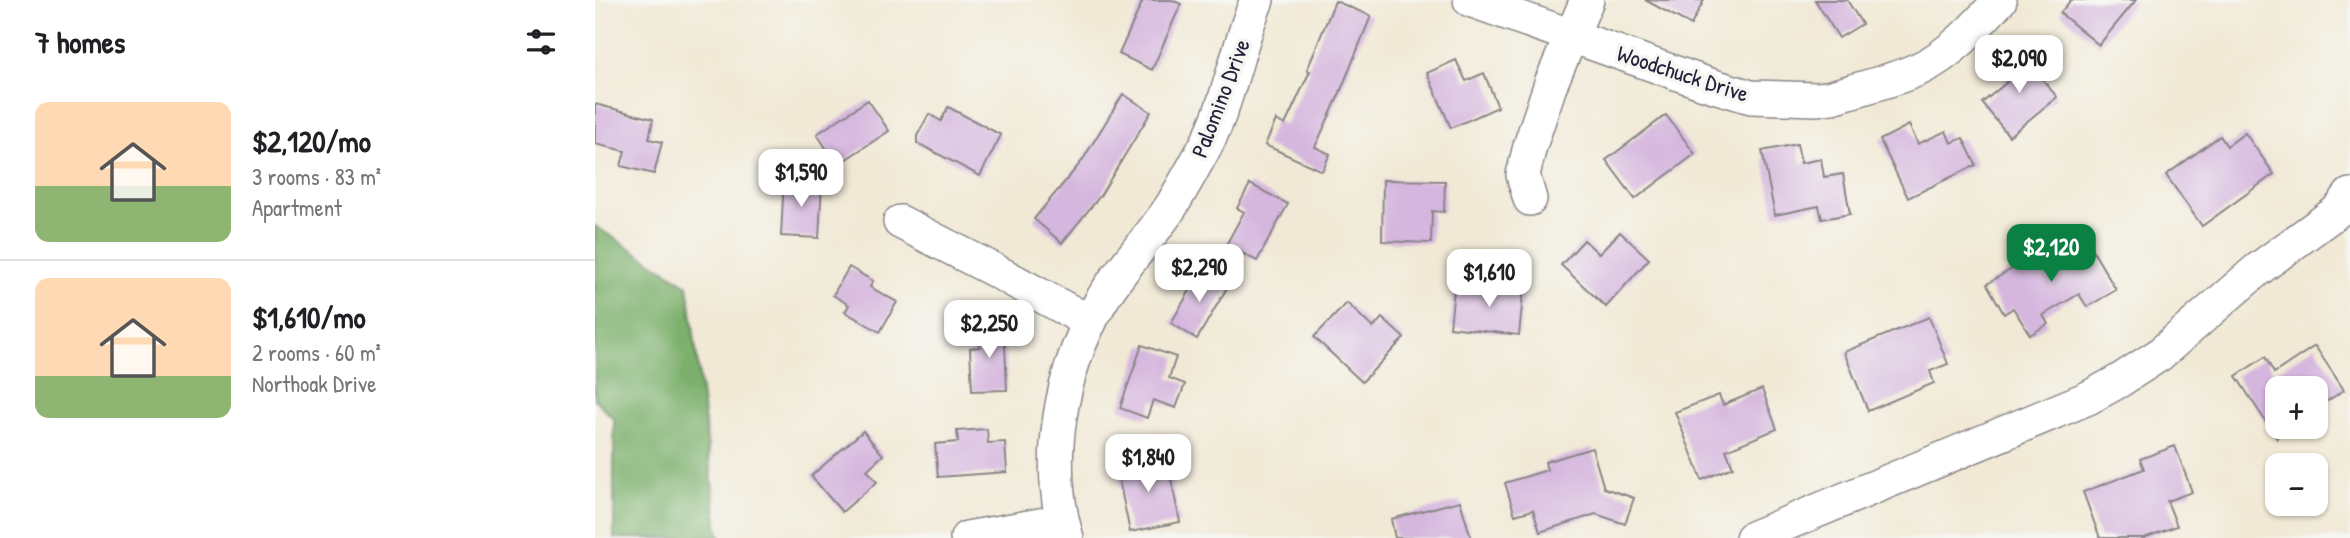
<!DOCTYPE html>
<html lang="en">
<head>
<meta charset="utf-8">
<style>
  body { margin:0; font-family:"Patrick Hand",sans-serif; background:#f2f2f2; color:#202124; height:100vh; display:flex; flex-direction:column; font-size:26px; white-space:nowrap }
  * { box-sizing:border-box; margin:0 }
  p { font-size:23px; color:#757577 }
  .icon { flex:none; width:38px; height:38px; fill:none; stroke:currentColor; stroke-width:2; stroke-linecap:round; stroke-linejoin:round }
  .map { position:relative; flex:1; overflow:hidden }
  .drawer { display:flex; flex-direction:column; background:#fff; width:595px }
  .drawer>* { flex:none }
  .tools { position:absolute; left:1670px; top:376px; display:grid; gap:14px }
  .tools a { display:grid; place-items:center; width:63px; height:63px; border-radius:14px; background:#fff; box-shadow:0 2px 5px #0004; font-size:35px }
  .price { position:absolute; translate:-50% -60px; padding:0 16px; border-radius:14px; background:#fff; color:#222; font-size:23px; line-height:46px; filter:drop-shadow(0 2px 4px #0008) }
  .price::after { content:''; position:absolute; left:50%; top:42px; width:21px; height:16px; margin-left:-10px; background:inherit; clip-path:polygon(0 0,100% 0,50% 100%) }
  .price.active { background:#0b8043; color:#fff }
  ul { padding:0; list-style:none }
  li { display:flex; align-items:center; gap:21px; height:175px; padding:0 35px }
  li+li { border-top:2px solid #e0e0e0 }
  li span { display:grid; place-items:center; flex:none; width:196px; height:140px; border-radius:14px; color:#555 }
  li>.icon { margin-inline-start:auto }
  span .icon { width:84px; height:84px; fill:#fffc; stroke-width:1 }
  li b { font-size:30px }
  h2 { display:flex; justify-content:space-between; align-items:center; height:84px; padding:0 35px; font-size:30px }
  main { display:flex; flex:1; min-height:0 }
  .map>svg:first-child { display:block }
  .forest { fill:#7bb06c; stroke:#4e6954; stroke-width:2 }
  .building { fill:#d5b6de }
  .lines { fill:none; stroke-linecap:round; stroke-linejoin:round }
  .minor-casing { stroke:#8a8688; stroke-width:36 }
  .minor { stroke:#fff; stroke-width:33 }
  .labels { text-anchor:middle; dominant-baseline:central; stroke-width:7; stroke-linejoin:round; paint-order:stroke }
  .street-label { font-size:23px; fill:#22223b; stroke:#f6f6f2 }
</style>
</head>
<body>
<main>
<section class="drawer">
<h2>7 homes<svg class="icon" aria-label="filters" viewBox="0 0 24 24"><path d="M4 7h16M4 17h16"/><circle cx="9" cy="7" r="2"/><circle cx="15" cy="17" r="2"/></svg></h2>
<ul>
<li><span style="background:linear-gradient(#ffd9b3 60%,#8fb573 0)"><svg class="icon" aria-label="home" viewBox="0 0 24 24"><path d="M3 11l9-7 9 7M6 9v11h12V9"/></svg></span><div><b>$2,120/mo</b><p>3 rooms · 83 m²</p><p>Apartment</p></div></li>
<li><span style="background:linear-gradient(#ffd9b3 70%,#8fb573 0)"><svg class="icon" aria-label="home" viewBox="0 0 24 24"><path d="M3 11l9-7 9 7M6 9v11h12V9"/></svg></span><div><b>$1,610/mo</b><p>2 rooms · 60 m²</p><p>Northoak Drive</p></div></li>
</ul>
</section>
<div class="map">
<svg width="1755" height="538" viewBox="0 0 1755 538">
  <rect width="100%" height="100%" fill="#f6f6f2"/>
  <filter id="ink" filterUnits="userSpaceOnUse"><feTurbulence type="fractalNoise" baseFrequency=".0143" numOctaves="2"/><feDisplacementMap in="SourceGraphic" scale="14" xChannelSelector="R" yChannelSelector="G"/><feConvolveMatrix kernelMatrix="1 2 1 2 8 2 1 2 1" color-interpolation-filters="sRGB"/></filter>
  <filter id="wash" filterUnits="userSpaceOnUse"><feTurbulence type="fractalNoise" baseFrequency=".00686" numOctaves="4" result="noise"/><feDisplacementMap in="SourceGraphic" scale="28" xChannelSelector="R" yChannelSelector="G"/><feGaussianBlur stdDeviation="1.57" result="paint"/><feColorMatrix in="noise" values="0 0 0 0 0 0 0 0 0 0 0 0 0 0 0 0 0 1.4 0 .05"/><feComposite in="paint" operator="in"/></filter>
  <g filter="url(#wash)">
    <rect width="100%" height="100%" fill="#f1e9d5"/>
    <path class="forest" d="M 0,226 L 93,285 L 123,531 L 126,538 L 19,538 L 19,419 L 0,399 Z"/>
    <g id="blocks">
      <g class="building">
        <path d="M 548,0 L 577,0 L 586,4 L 557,70 L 524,54 Z"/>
        <path d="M 1050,0 L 1109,0 L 1096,25 Z"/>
        <path d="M 1220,0 L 1252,0 L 1267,24 L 1244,38 Z"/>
        <path d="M 1476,0 L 1541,0 L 1504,45 L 1465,13 Z"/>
        <path d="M 740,1 L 776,16 L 744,95 L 720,147 L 735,154 L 727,171 L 670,145 L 681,120 L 690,125 L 715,71 L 712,70 Z"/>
        <path d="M 1425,52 L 1462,97 L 1414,136 L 1387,103 L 1412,82 L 1403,71 Z"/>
        <path d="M 861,60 L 871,81 L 889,73 L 903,107 L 856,128 L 832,73 Z"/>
        <path d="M 528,94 L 556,112 L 505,196 L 467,243 L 439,219 L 487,161 Z"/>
        <path d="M 273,100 L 294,131 L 242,165 L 222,134 Z"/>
        <path d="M 0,104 L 58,119 L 54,139 L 67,142 L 59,174 L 26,166 L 30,151 L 0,144 Z"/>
        <path d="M 353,107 L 406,135 L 385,176 L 322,143 L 322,136 L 334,114 L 346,121 Z"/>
        <path d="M 1071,115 L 1100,154 L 1040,199 L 1011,160 Z"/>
        <path d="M 1314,125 L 1323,144 L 1351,131 L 1356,143 L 1368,138 L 1381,165 L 1313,198 L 1285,140 Z"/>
        <path d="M 1650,133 L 1679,174 L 1607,226 L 1571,175 L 1625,136 L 1632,146 Z"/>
        <path d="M 1202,144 L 1206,163 L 1226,159 L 1229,177 L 1248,174 L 1255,214 L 1227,219 L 1224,206 L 1180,215 L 1167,151 Z"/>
        <path d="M 189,179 L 227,182 L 224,238 L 186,236 Z"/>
        <path d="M 788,180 L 850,181 L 849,212 L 837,211 L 836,243 L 787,241 Z"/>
        <path d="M 655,184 L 693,204 L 662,261 L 631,245 L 649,212 L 642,208 Z"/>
        <path d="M 1025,232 L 1054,259 L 1011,307 L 966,265 L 989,240 L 1004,254 Z"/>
        <path d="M 1466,239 L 1477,256 L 1495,246 L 1521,290 L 1492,307 L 1484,294 L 1448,315 L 1453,324 L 1435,335 L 1418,308 L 1409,314 L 1392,284 Z"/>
        <path d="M 254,267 L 278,281 L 275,287 L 302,302 L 285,332 L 250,312 L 254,305 L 238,295 Z"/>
        <path d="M 607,270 L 633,286 L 602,339 L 576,323 Z"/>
        <path d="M 899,282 L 929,285 L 924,335 L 855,327 L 859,289 L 898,294 Z"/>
        <path d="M 752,303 L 778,328 L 787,318 L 809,338 L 767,382 L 719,337 Z"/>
        <path d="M 1334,317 L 1353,364 L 1335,371 L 1339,383 L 1273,411 L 1249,352 Z"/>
        <path d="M 409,324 L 412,390 L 377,391 L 375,348 L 385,347 L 384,325 Z"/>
        <path d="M 547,345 L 581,357 L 574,378 L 590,384 L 581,408 L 558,400 L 552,418 L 525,408 Z"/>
        <path d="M 1720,346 L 1749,390 L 1720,409 L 1720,388 L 1682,388 L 1682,439 L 1641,376 L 1670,357 L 1679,373 Z"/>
        <path d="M 1167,389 L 1182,429 L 1131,450 L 1138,467 L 1107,480 L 1080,412 L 1124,395 L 1128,405 Z"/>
        <path d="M 392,429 L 393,443 L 410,442 L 412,472 L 343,477 L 340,444 L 363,442 L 362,431 Z"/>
        <path d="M 268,431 L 288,455 L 272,470 L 282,482 L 247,512 L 216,476 Z"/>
        <path d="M 1580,446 L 1597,492 L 1572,501 L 1582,526 L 1549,538 L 1505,538 L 1488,492 L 1549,469 L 1545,459 Z"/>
        <path d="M 997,448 L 1009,488 L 1039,498 L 1030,524 L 1001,514 L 945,532 L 938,510 L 920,515 L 910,483 L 952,470 L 950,462 Z"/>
        <path d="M 571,455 L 585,522 L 535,532 L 521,466 Z"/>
        <path d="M 865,501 L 876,538 L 800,538 L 796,519 Z"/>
      </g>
    </g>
  </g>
  <g filter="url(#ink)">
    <use href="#blocks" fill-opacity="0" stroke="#8a8688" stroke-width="2"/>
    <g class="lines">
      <defs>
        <g id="minor">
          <path d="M 875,0 L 1112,84 L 1156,97 L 1222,99 L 1237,97 C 1266,88 1298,81 1326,68 C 1357,53 1382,25 1405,0"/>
          <path d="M 935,199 L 928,175 L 935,146 L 956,83 L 992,0"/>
          <path d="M 305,222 L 397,269 L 495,322"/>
          <path d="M 372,538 L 467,521"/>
          <path d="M 472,538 C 449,462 465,371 505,303 C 525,268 555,239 577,205 C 589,185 600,165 611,145 C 635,99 642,47 662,0"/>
          <path d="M 1157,538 L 1493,398 L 1524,381 L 1564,355 L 1662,270 L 1744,210 L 1755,195"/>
        </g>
      </defs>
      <use href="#minor" class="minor-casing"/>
      <use href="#minor" class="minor"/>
    </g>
  </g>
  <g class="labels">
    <g class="street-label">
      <text transform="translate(1088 73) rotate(18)">Woodchuck Drive</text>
      <text transform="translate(625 98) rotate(-69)">Palomino Drive</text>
    </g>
  </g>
</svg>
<div class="tools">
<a>+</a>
<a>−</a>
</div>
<b class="price" style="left:1424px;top:95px">$2,090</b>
<b class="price" style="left:206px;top:209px">$1,590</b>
<b class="price active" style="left:1456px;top:284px">$2,120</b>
<b class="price" style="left:604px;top:304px">$2,290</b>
<b class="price" style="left:894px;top:309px">$1,610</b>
<b class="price" style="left:394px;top:360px">$2,250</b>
<b class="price" style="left:553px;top:494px">$1,840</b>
</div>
</main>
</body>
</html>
